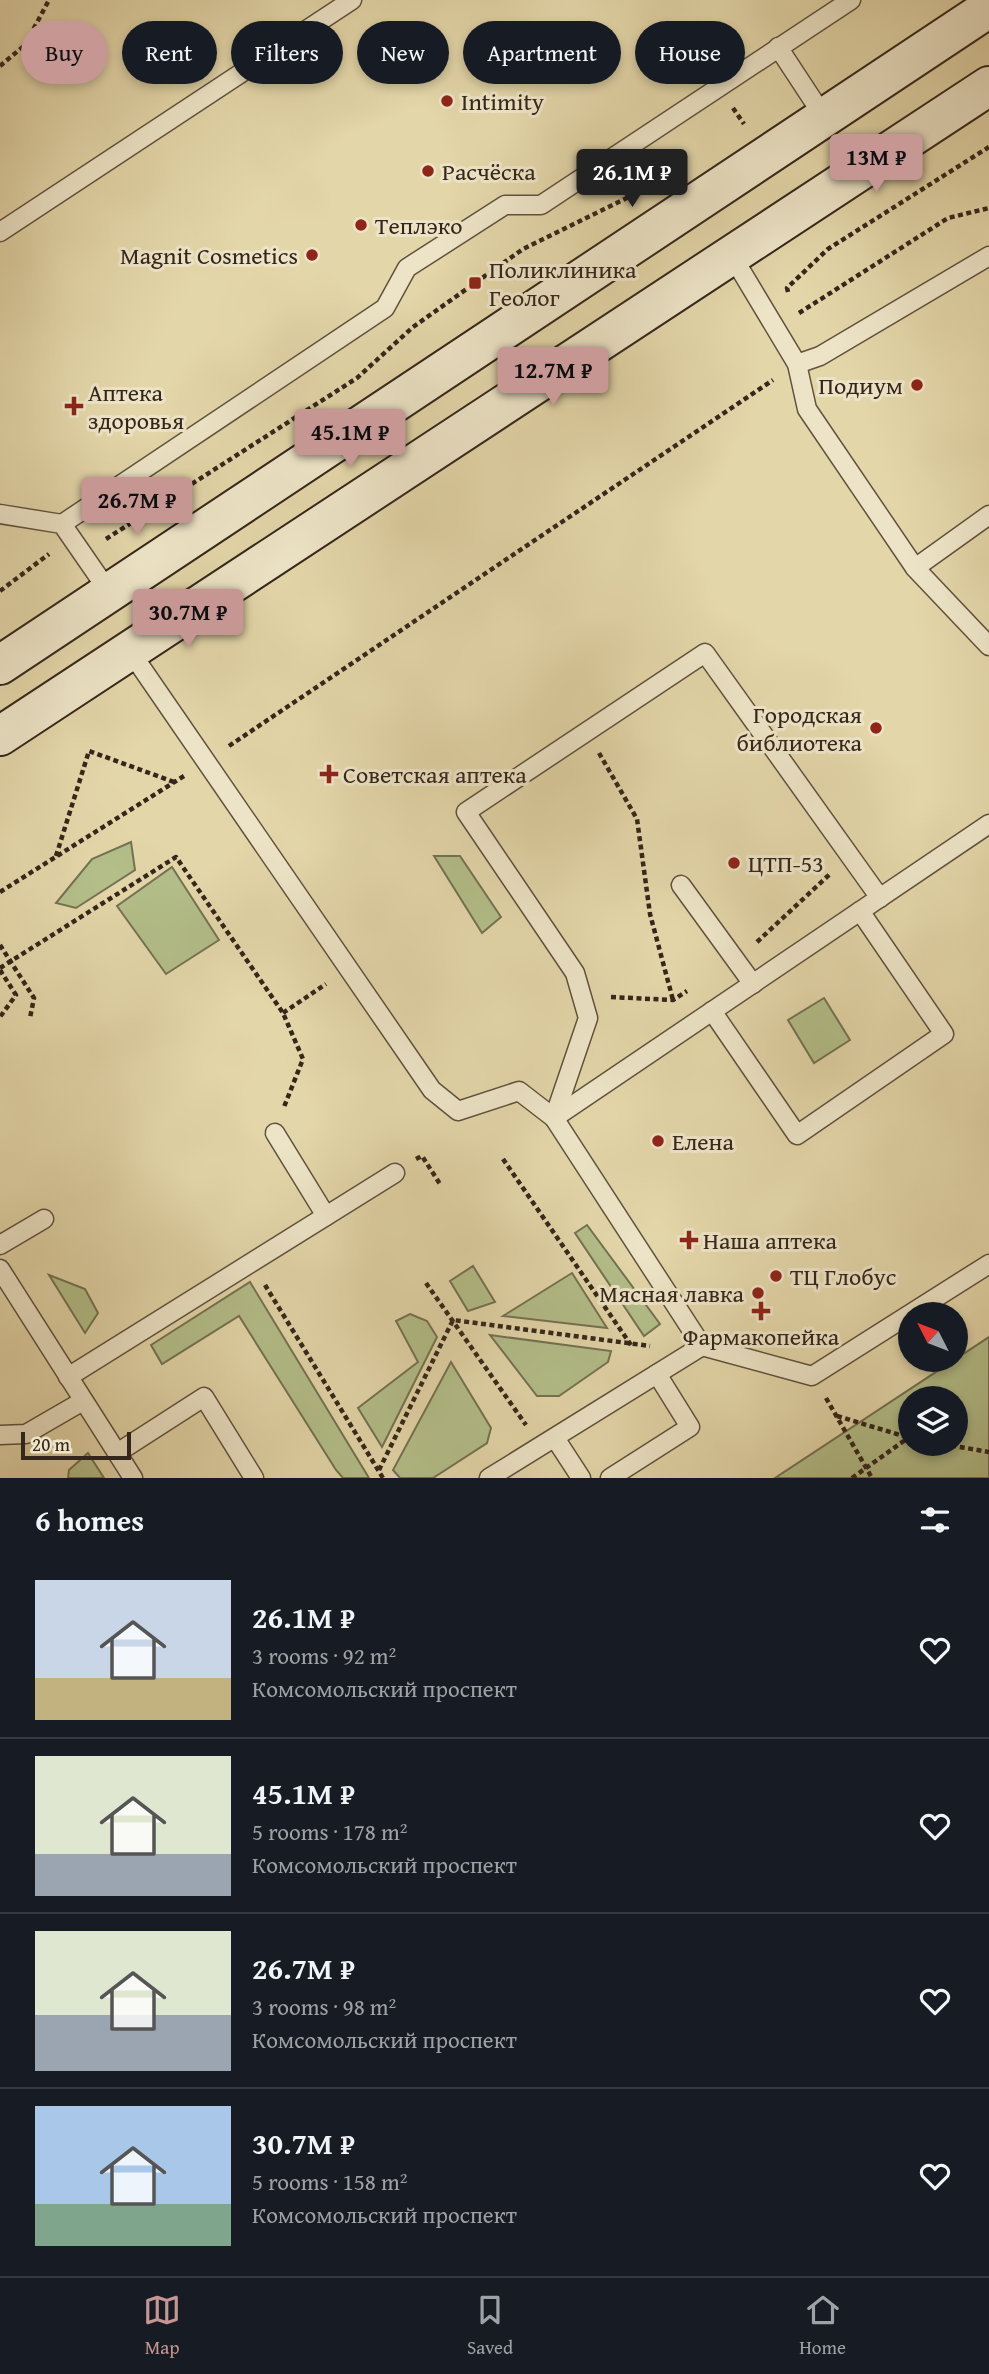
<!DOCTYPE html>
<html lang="en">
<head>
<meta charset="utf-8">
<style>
  body { margin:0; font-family:"Gentium Book Plus",serif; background:#20242c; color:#f1f3f6; height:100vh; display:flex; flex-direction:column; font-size:26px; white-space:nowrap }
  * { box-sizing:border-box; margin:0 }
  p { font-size:23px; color:#9ea1a6 }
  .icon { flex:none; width:38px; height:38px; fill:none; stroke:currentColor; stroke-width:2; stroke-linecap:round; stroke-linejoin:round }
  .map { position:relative; height:1478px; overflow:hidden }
  .drawer { display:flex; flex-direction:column; background:#171b24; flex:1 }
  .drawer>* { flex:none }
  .banner { position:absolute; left:21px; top:21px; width:948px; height:63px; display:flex; gap:14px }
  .needle { width:46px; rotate:312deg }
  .tools { position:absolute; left:898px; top:1302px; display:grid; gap:14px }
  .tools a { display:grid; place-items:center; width:70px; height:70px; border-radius:50%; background:#171b24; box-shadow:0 4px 10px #0003; font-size:35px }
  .scale { position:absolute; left:21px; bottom:18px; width:110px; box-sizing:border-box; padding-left:7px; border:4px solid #35261b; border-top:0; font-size:19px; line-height:24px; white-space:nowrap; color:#35261b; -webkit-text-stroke:5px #ede4c7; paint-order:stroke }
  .price { position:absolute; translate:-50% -60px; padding:0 16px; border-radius:7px; background:#c59692; color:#111; font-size:23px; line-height:46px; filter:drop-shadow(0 2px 4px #0008) }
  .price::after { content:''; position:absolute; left:50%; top:42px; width:21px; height:16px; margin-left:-10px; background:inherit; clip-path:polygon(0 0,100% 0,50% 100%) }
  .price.active { background:#222; color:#fff }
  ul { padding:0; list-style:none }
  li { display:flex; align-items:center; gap:21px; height:175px; padding:0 35px }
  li+li { border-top:2px solid #363941 }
  li span { display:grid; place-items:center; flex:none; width:196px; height:140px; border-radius:0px; color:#555 }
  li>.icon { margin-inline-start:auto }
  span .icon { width:84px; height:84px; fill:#fffc; stroke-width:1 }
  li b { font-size:30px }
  h2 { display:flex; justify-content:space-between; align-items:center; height:84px; padding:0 35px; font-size:30px }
  .tag { padding:0 24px; border-radius:32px; background:#171b24; box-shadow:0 4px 10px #0003; font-size:24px; line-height:63px }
  .tag.active { background:#c59692; color:#111 }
  .menu { display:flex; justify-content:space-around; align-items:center; height:98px; border-top:2px solid #363941; background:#171b24; font-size:19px; color:#9ea1a6 }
  .menu a { display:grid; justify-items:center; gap:4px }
  .menu .active { color:#c59692 }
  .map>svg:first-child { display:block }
  .green { fill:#b3be89; stroke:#747252; stroke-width:2; fill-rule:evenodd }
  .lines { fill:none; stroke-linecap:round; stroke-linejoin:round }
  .lane-casing { stroke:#60523e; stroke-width:21 }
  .secondary-casing { stroke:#35261b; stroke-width:42 }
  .path { stroke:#35261b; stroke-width:4.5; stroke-dasharray:5 3.5; stroke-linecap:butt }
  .lane { stroke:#ede4c7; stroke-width:18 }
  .secondary { stroke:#ede4c7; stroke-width:38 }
  .poi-dot { fill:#8f2418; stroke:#ede4c7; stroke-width:2.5 }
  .labels { text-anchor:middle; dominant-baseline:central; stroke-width:6; stroke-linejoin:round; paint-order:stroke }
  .poi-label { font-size:24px; fill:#35261b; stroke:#ede4c7; text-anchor:start }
</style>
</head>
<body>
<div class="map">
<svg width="989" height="1478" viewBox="0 0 989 1478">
  <rect width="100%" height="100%" fill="#e3d6a9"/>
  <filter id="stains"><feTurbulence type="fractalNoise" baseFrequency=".00286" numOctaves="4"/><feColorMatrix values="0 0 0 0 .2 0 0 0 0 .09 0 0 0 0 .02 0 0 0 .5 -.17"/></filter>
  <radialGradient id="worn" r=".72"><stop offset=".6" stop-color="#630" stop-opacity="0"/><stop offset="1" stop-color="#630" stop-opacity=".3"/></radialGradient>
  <g class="green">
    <path d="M 131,842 L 135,870 L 76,908 L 56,903 L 92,859 Z"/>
    <path d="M 434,856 L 460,856 L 501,917 L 482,933 Z"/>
    <path d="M 172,867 L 219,940 L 166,974 L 117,906 Z"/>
    <path d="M 824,998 L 850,1040 L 814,1063 L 788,1020 Z"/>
    <path d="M 587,1225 L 660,1324 L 644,1336 L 575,1233 Z"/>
    <path d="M 473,1266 L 495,1302 L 468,1311 L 450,1281 Z"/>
    <path d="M 572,1273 L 607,1328 L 503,1316 Z"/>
    <path d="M 49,1275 L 85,1289 L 98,1313 L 85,1333 Z"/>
    <path d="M 250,1282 L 369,1478 L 343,1478 L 336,1470 L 239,1316 L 162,1364 L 151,1345 Z"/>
    <path d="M 410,1314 L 427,1321 L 437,1337 L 382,1447 L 358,1408 L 418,1362 L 396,1321 Z"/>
    <path d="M 490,1335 L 611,1351 L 608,1362 L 559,1396 L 537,1396 Z"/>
    <path d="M 989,1337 L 989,1478 L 775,1478 ZM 910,1398 L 956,1398 L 956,1444 L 910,1444 Z"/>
    <path d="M 451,1362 L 491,1428 L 487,1443 L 433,1478 L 400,1478 L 393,1470 Z"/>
    <path d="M 88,1453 L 104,1478 L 68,1478 L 69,1470 Z"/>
  </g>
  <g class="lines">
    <defs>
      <g id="lane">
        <path d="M 778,47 L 824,117"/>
        <path d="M 0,232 L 352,0"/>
        <path d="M 731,254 L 797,364 L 807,409 L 915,568 L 989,646"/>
        <path d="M 797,364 L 820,356 L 989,256"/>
        <path d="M 0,514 L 62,524 L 109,592"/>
        <path d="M 62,524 L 385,308 L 407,268 L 505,205 L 541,205 L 851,0"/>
        <path d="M 915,568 L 989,515"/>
        <path d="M 130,651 L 432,1090 L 458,1111 L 519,1091 L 554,1118 L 702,1346 L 812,1376 L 989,1264"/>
        <path d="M 681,885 L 753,984"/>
        <path d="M 712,1011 L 797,1135 L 944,1034 L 860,911"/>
        <path d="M 554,1118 L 588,1018 L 575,973 L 466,812 L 705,653 L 880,898"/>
        <path d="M 554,1118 L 989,824"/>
        <path d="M 275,1133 L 326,1216"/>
        <path d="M 0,1245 L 44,1219"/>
        <path d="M 0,1269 L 133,1478"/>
        <path d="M 68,1377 L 395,1173"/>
        <path d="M 0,1435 L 26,1434 L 83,1401"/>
        <path d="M 555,1438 L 581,1478"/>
        <path d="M 117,1453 L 204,1397 L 254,1478"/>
        <path d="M 489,1478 L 702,1346"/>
        <path d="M 610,1478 L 690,1427 L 657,1374"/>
      </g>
      <g id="secondary">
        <path d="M 0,665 L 989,8"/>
        <path d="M 0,736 L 989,86"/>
      </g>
    </defs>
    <use href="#lane" class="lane-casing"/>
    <use href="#secondary" class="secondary-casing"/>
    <g class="path">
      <path d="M 0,66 L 25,45 L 49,0"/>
      <path d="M 733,108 L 744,124"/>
      <path d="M 788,292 L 787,288 L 828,249 L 989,147"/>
      <path d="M 799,313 L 948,218 L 989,208"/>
      <path d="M 106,539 L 357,378 L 413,327 L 523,249 L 633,195"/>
      <path d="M 0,591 L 49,554"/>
      <path d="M 229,746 L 773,380"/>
      <path d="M 599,753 L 637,819 L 650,914 L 673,1000"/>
      <path d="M 56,856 L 89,751 L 174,782"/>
      <path d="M 0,892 L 184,776"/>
      <path d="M 757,942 L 830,874"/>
      <path d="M 0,945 L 34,998 L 30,1018"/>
      <path d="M 0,968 L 176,857 L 283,1013 L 303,1059 L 284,1107"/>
      <path d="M 0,970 L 16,995 L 0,1017"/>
      <path d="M 611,997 L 673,1000 L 687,991"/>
      <path d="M 283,1013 L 326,984"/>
      <path d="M 416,1159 L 422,1156 L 440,1184"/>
      <path d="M 503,1159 L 631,1345"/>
      <path d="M 426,1283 L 526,1425"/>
      <path d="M 265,1285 L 383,1478"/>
      <path d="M 826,1398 L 872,1478"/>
      <path d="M 837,1416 L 910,1438"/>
      <path d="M 943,1444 L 989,1452"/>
      <path d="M 379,1470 L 453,1320 L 650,1346"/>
      <path d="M 852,1478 L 908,1438"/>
    </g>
    <use href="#lane" class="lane"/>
    <use href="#secondary" class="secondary"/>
  </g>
  <g class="poi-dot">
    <circle cx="447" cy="101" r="7"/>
    <circle cx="428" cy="171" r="7"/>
    <circle cx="361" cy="225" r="7"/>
    <circle cx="312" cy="255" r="7"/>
    <rect x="468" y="276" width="14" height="14" rx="3.5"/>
    <circle cx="917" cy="385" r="7"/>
    <path d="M70.5 395.5h7v7h7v7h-7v7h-7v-7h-7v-7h7z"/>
    <circle cx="876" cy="728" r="7"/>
    <path d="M325.5 763.5h7v7h7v7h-7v7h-7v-7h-7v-7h7z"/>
    <circle cx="734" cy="863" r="7"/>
    <circle cx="658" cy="1141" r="7"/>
    <path d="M685.5 1229.5h7v7h7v7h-7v7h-7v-7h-7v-7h7z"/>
    <circle cx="776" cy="1276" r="7"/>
    <circle cx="758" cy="1293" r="7"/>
    <path d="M757.5 1300.5h7v7h7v7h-7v7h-7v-7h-7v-7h7z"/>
  </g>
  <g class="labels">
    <g class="poi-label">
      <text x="461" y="101">Intimity</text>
      <text x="442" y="171">Расчёска</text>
      <text x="375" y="225">Теплэко</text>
      <text x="298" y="255" text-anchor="end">Magnit Cosmetics</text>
      <text x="489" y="269">Поликлиника<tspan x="489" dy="28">Геолог</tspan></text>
      <text x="903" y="385" text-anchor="end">Подиум</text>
      <text x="88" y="392">Аптека<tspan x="88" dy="28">здоровья</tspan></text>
      <text x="862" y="714" text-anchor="end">Городская<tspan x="862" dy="28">библиотека</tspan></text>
      <text x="343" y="774">Советская аптека</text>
      <text x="748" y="863">ЦТП-53</text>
      <text x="672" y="1141">Елена</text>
      <text x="703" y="1240">Наша аптека</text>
      <text x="790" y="1276">ТЦ Глобус</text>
      <text x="744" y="1293" text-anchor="end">Мясная лавка</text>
      <text x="761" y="1336" text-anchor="middle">Фармакопейка</text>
    </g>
  </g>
  <rect width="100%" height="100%" filter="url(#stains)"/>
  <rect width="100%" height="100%" fill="url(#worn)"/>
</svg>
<div class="tools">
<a><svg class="needle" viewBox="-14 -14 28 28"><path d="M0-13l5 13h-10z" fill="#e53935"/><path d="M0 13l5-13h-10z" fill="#9ea1a6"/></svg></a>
<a><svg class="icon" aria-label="layers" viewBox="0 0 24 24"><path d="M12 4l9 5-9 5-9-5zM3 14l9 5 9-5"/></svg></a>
</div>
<div class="scale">20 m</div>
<b class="price" style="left:876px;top:194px">13M ₽</b>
<b class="price active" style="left:632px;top:209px">26.1M ₽</b>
<b class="price" style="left:553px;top:407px">12.7M ₽</b>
<b class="price" style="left:350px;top:469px">45.1M ₽</b>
<b class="price" style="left:137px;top:537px">26.7M ₽</b>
<b class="price" style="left:188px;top:649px">30.7M ₽</b>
<div class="banner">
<a class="tag active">Buy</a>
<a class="tag">Rent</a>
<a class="tag">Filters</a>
<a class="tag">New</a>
<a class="tag">Apartment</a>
<a class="tag">House</a>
</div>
</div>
<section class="drawer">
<h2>6 homes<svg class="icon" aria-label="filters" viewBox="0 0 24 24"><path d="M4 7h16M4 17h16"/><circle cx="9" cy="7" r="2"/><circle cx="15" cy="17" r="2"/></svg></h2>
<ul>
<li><span style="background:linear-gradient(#c9d6e8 70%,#c2b280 0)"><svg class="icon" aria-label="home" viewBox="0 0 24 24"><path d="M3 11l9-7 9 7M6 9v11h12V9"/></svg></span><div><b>26.1M ₽</b><p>3 rooms · 92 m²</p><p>Комсомольский проспект</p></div><svg class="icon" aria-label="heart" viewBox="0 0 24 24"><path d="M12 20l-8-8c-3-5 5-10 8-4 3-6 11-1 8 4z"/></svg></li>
<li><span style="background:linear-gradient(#dfe7d0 70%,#9aa5b1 0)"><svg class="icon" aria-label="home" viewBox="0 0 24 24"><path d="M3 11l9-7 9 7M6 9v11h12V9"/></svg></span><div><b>45.1M ₽</b><p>5 rooms · 178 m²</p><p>Комсомольский проспект</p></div><svg class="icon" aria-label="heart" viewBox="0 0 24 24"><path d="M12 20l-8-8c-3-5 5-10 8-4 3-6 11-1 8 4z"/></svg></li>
<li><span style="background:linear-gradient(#dfe7d0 60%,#9aa5b1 0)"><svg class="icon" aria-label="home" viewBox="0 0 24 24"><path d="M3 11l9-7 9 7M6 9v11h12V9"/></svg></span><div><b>26.7M ₽</b><p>3 rooms · 98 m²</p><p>Комсомольский проспект</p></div><svg class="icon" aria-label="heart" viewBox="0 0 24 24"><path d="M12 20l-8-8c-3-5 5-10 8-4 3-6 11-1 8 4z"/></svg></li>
<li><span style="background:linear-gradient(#a9c7e8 70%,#7fa58c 0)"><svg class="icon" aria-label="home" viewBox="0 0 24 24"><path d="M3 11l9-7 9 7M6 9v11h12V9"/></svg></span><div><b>30.7M ₽</b><p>5 rooms · 158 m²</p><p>Комсомольский проспект</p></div><svg class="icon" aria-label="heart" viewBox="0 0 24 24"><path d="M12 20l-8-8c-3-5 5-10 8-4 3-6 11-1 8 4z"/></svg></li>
</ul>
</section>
<nav class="menu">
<a class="active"><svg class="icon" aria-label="map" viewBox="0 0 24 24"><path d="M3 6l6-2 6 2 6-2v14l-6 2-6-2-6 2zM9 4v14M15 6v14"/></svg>Map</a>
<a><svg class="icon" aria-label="saved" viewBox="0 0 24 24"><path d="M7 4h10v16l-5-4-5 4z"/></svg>Saved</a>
<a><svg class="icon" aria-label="home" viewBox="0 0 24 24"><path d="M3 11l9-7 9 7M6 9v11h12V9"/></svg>Home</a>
</nav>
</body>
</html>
